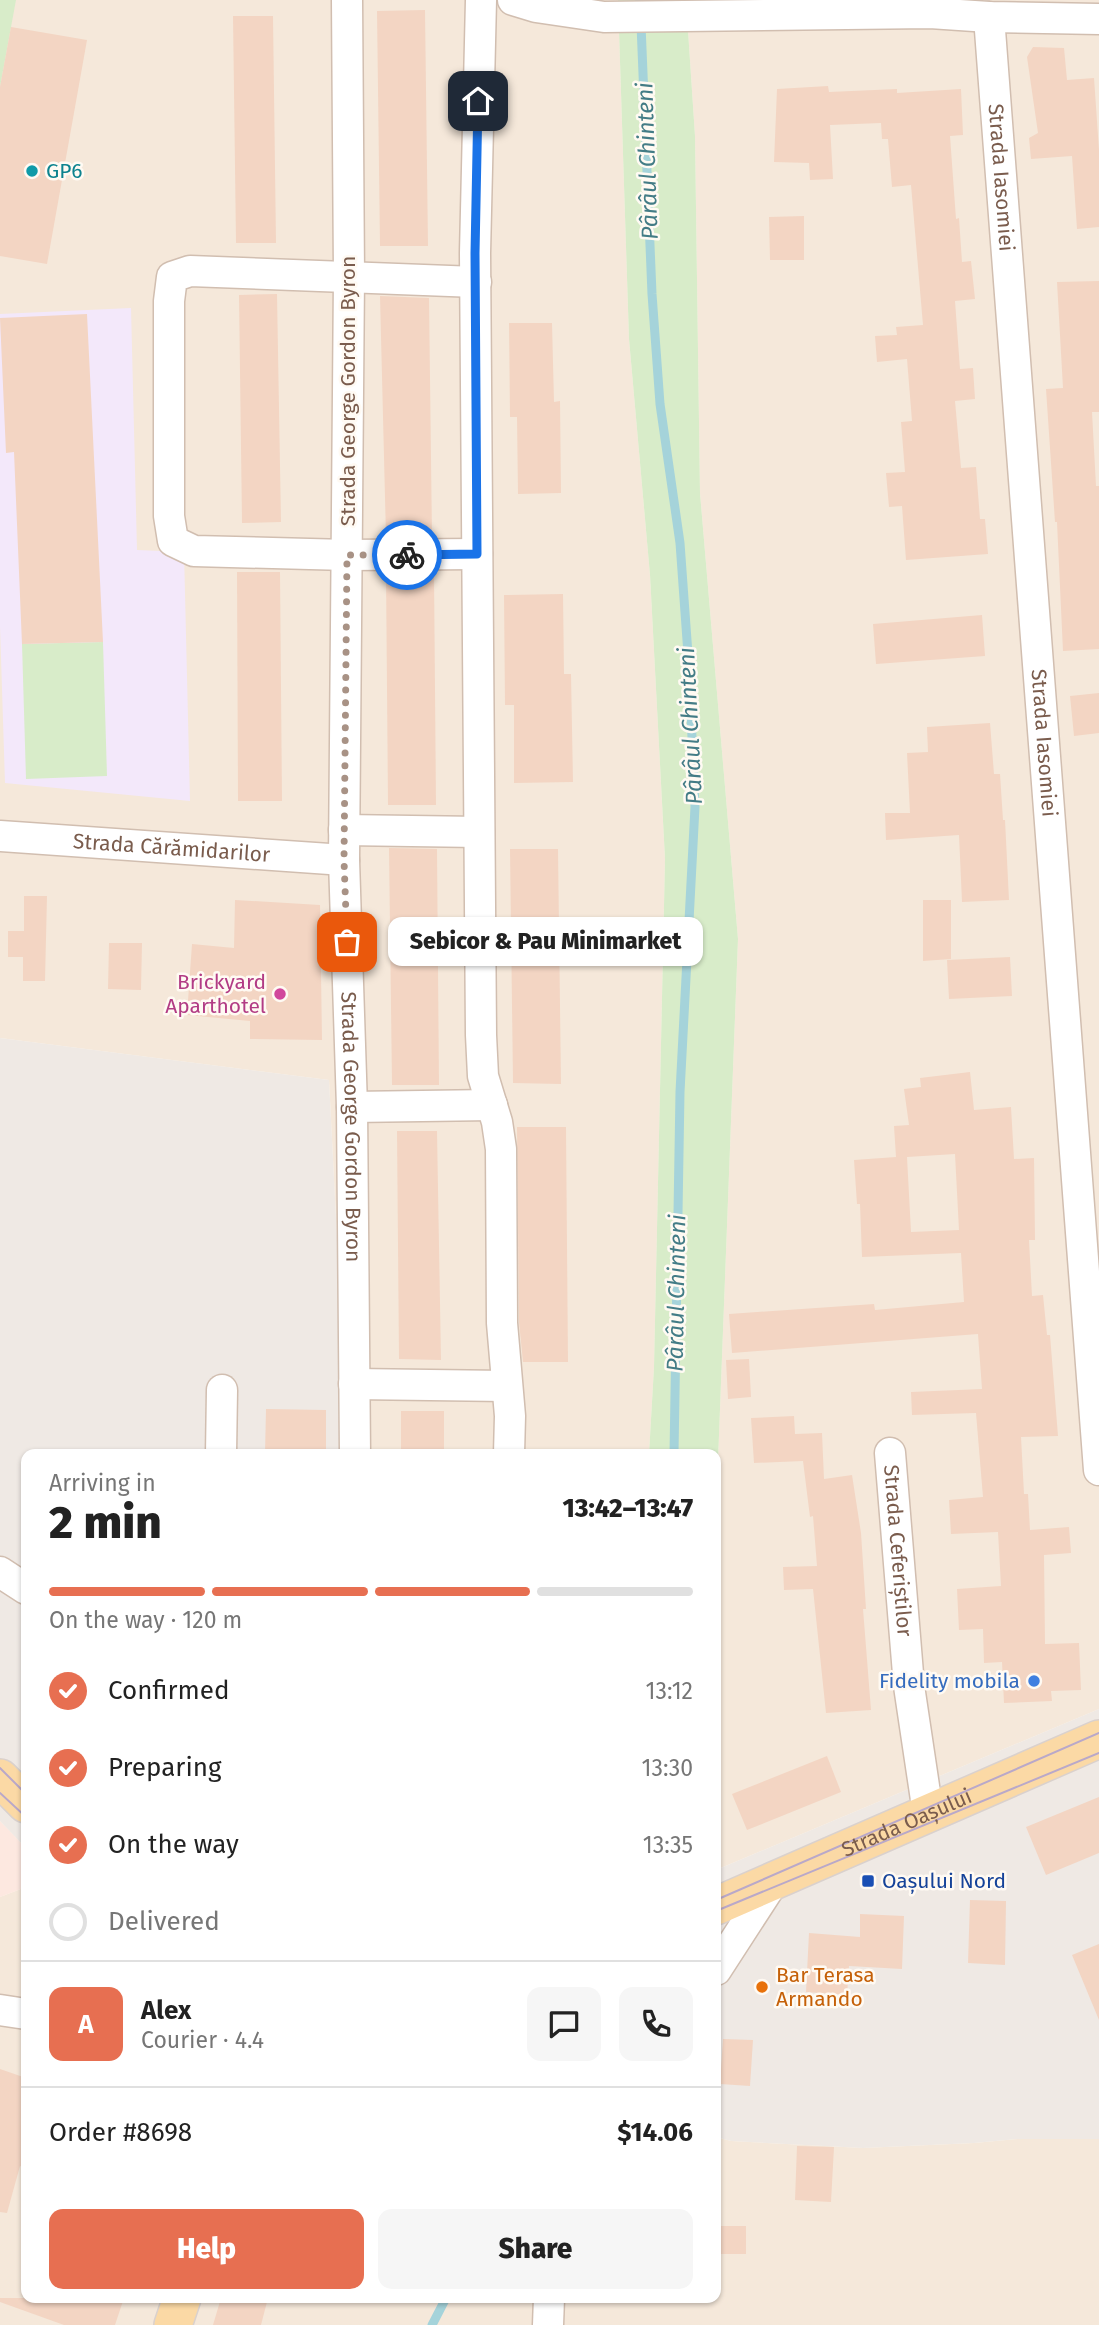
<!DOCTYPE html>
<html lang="en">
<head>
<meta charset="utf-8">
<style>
  :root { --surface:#fff; --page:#f6f6f6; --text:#222; --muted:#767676; --line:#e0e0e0; --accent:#e76f51 }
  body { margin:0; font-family:"Fira Sans",sans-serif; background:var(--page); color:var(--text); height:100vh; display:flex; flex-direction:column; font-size:26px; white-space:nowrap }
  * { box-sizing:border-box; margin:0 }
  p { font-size:23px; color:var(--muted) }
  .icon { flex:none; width:38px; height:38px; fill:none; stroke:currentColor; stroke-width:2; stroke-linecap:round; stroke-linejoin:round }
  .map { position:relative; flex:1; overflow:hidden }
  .panel { position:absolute; left:21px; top:1449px; width:700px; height:854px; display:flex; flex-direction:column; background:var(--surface); border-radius:14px; box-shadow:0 2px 5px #0004 }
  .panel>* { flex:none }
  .pin { position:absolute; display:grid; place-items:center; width:60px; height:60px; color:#fff; margin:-30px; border-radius:14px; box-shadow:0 4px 10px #0006 }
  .courier { position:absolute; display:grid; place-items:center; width:70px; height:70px; margin:-35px; border:5px solid #1a73e8; border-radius:50%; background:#fff; color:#222; box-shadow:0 2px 9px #0007 }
  .bubble { position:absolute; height:49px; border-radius:14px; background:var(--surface); box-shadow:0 2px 5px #0004; font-size:23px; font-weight:800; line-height:49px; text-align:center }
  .headline em { font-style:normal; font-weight:800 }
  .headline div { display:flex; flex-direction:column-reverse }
  .headline { display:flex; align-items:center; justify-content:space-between; height:119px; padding:0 28px }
  h1 { font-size:46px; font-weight:800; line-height:52px }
  .bar { display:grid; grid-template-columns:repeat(4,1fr); gap:10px 7px; align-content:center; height:84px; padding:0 28px }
  .bar i { height:9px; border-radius:5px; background:var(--line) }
  .bar .selected { background:var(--accent) }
  .bar p { grid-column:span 4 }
  .line { display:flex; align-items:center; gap:18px; padding:0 28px; border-top:2px solid var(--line) }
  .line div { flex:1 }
  .round { display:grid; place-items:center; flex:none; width:74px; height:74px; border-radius:14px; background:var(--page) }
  ol { padding:0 28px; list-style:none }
  li { display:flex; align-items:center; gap:21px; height:77px }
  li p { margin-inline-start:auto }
  li .icon { padding:7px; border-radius:50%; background:var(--accent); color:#fff; stroke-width:4 }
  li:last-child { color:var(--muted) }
  li i { width:38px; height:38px; border:4px solid var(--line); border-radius:50% }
  .primary-button { display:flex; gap:14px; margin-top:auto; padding:14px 28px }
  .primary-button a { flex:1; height:80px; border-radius:14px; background:var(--accent); color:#fff; font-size:28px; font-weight:800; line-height:80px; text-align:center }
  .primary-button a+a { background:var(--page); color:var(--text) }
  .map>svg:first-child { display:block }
</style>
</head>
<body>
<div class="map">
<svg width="1099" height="2325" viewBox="0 0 1099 2325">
  <rect width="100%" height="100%" fill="#fdf6ec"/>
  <g fill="#f5e8da">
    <polygon points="0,0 618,0 629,339 650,575 665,859 654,1367 649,1454 348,1454 329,1080 0,1038"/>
    <polygon points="686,0 1099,0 1099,1709 716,1870 716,1514 738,939 700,493 695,136"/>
    <polygon points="26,1887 26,2298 716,2298 716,2137 731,2141 863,2148 974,2143 1017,2139 1099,2139 1099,2325 0,2325 0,1897"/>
  </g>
  <polygon fill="#fde8e0" points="0,1821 26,1848 26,1887 0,1897"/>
  <g fill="#efe9e4">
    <polygon points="0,1038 329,1080 348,1454 26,1454 26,1848 0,1821"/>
    <polygon points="1099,1709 1099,2139 1017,2139 974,2143 863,2148 731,2141 716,2137 716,1870"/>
  </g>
  <polygon fill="#f3e8fa" points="131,308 137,550 184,552 190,801 5,783 0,626 0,314"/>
  <g fill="#d8ecc9">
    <polygon points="0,0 16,0 0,87"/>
    <polygon points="618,0 686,0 695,136 700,493 738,939 716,1514 716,1454 649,1454 654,1367 665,859 650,575 629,339"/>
    <polygon points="103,642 107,776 26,779 22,644"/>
  </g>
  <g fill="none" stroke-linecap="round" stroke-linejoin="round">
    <g stroke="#a5d3da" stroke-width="9">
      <polyline points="640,0 652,294 660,404 680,543 689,668 695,807 680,1092 674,1454"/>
      <polyline points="432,2325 446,2298"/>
    </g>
  </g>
  <g fill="#f3d5c3" fill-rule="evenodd">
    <polygon points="425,10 428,246 380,246 377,11"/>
    <polygon points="233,16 273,16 276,243 236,243"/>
    <polygon points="11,27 87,40 47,264 0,256 0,87"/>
    <polygon points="1033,47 1064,48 1067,80 1094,78 1099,150 1099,227 1077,229 1072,156 1031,159 1029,138 1038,133 1027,57"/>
    <polygon points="828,86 829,92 897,89 897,93 961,89 963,135 950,136 956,219 959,218 962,262 971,261 975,299 955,301 960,369 973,368 975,399 955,401 961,468 976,467 980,519 985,519 988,554 906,560 902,506 889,507 886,473 905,472 901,422 912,421 907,359 877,362 875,336 897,335 896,327 923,325 911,185 892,187 888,139 882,139 881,123 830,125 833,179 810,180 809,163 774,162 777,89"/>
    <polygon points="804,216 804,260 770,260 769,217"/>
    <polygon points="1099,281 1099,412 1092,412 1096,486 1099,486 1099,649 1063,651 1057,522 1055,522 1046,389 1063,388 1057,282"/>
    <polygon points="277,294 281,522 242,523 239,295"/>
    <polygon points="380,296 429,298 432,537 386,537"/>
    <polygon points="87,314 103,642 22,644 14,452 6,453 0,318"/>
    <polygon points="509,323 552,323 554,402 560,401 561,493 518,494 517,417 510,417"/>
    <polygon points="237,572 280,572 282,801 238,801"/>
    <polygon points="386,572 434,572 436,805 388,805"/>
    <polygon points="563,594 564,674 571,674 573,782 514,783 514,705 505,705 504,595"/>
    <polygon points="982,615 985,656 876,664 873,624"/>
    <polygon points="1099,693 1099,733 1074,736 1070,696"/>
    <polygon points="990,723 994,774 1000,774 1003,820 1005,820 1009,900 962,902 959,835 886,840 885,813 910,813 907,753 928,752 927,727"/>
    <polygon points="389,848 437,849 439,1085 392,1085"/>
    <polygon points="510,849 558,849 561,1084 513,1083"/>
    <polygon points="24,896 47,896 45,981 23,981 23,957 8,957 8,931 24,931"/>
    <polygon points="235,900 320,905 322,1040 250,1039 250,1021 187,1015 192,944 234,948"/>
    <polygon points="923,900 951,900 951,959 923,961"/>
    <polygon points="109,943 142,943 141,990 108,989"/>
    <polygon points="1010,957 1012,996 949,999 947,960"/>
    <path d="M970,1072L974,1110L1011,1107L1014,1159L1034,1158L1035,1240H1029L1032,1296L1043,1295L1047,1335H1050L1058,1436L1021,1437L1024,1494H1028L1030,1530L1069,1527L1071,1553L1044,1555L1045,1644L1079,1643L1081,1690L1051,1691L1052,1701L1004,1703L1002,1662L984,1663L983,1629L959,1630L957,1589L1001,1586L998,1532L951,1534L949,1500L983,1497L976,1413L912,1415L911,1392L982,1389L978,1334L732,1353L729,1314L874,1304L875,1310L964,1302L961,1253L862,1257L860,1204H857L854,1160L896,1157L894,1126L909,1125L904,1089L921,1087L920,1078ZM955,1154L959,1230L911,1232L907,1157Z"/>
    <polygon points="517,1127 566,1127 568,1362 523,1362 519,1322"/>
    <polygon points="397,1131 437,1131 441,1360 399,1359"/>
    <polygon points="749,1359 751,1397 728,1399 726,1360"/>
    <polygon points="266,1409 326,1410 326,1454 265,1454"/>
    <rect x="401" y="1411" width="43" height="43"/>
    <polygon points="794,1416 795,1434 822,1433 824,1479 852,1475 861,1533 866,1609 863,1609 871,1710 826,1713 813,1589 784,1590 783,1567 817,1566 813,1516 810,1517 803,1461 754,1463 751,1418"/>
    <polygon points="827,1756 841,1792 747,1830 732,1794"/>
    <polygon points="1099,1797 1099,1853 1046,1875 1026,1827"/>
    <polygon points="970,1900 1006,1901 1005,1965 968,1963"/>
    <polygon points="860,1914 904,1916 902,1969 849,1966 847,1995 806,1992 809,1933 860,1937"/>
    <polygon points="1099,1944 1099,2020 1072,1955"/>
    <polygon points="723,2039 753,2040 750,2086 720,2084"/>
    <polygon points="0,2069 26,2078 26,2169 20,2166 7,2213 0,2212"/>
    <polygon points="797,2146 834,2147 831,2202 795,2200"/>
    <rect x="716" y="2226" width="30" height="28"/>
    <polygon points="0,2298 124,2298 115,2325 64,2325 0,2302"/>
    <polygon points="221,2298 268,2298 261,2325 213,2325"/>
  </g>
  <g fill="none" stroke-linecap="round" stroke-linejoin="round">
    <g stroke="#d1beb0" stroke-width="33">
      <g id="minor">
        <path id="s1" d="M347,0L349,276L344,860L352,1107L355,1454"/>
        <polyline points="481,0 475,253 481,1035 483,1076 497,1122 501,1149 502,1323 510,1416 509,1454"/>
        <polyline points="513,0 536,7 604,17 930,13 989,17 1099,19"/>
        <path id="s2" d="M989,17L1099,1470"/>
        <polyline points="476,282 190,271 172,277 169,301 169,516 173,541 194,551 347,555 477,554"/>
        <polyline points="344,830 479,832"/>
        <path id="s3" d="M0,836L344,860"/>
        <polyline points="352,1107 492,1105"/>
        <polyline points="354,1384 506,1386"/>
        <path id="s4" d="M890,1453L909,1686L928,1813"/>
        <polyline points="221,1454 222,1390"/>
        <polyline points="0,1572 26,1589"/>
        <polyline points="716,1970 775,1879"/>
        <polyline points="0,2010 26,2014"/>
        <polyline points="548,2325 549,2298"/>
      </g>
    </g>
    <g stroke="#dad1cd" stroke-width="40">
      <g id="major">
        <polyline points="0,1778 26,1804"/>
        <path id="s5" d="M716,1906L1099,1739"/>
        <polyline points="173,2325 182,2298"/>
      </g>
    </g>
    <use href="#minor" stroke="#fff" stroke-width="30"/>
    <use href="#major" stroke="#fbd9a5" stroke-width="37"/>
    <g stroke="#b9a8c9" stroke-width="2">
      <polyline points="0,1768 26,1794"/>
      <polyline points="0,1793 26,1817"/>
      <polyline points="716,1900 1099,1733"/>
      <polyline points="716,1911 1099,1753"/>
    </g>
  </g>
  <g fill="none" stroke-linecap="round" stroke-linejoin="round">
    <polyline stroke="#a89285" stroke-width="7" stroke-dasharray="0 12.6" points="347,942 344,860 347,555 407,555"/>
    <polyline stroke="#1a73e8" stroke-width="9" points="407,555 477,554 475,253 478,101"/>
  </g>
  <circle fill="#0f9aa8" stroke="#fffaf3" stroke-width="2.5" cx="32" cy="171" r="7"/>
  <circle fill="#d1479c" stroke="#fffaf3" stroke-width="2.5" cx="280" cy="994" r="7"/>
  <circle fill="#3f7fe0" stroke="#fffaf3" stroke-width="2.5" cx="1034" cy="1681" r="7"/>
  <rect fill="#1a4fb4" stroke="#fffaf3" stroke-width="2.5" x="861" y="1874" width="14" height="14" rx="3.5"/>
  <circle fill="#e8710a" stroke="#fffaf3" stroke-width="2.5" cx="762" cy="1987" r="7"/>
  <g text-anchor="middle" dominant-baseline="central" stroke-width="5" stroke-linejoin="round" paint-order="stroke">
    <g font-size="21" fill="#0d838f" stroke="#fffaf3" text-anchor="start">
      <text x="46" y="171">GP6</text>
    </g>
    <g font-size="21" fill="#7a5c4d" stroke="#fffaf3">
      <text stroke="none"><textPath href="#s2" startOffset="161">Strada Iasomiei</textPath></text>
      <text transform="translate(348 391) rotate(-90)">Strada George Gordon Byron</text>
      <text stroke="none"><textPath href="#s2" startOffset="728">Strada Iasomiei</textPath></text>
      <text stroke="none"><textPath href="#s3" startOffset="172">Strada Cărămidarilor</textPath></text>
      <text stroke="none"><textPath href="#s1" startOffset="1127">Strada George Gordon Byron</textPath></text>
      <text stroke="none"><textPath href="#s4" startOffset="98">Strada Ceferiștilor</textPath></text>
      <text stroke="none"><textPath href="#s5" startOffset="208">Strada Oașului</textPath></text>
    </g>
    <g font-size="21" fill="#b23c85" stroke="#fffaf3" text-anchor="end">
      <text x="266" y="982">Brickyard<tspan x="266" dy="24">Aparthotel</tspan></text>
    </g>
    <g font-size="21" fill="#366cbe" stroke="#fffaf3" text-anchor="end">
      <text x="1020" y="1681">Fidelity mobila</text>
    </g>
    <g font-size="21" fill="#164399" stroke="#fffaf3" text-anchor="start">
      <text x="882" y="1881">Oașului Nord</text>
    </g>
    <g font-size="21" fill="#c56008" stroke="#fffaf3" text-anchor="start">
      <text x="776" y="1975">Bar Terasa<tspan x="776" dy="24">Armando</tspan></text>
    </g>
    <g font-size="23" font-style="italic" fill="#437c86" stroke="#fffaf3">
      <text transform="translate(647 161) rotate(-92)">Pârâul Chinteni</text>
      <text transform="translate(690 726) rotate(-93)">Pârâul Chinteni</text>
      <text transform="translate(676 1293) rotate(-89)">Pârâul Chinteni</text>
    </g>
  </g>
</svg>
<div class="pin" style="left:347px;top:942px;background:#ea580c"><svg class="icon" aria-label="bag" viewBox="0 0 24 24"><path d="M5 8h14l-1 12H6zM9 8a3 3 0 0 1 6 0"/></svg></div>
<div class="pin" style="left:478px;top:101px;background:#1f2937"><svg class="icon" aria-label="home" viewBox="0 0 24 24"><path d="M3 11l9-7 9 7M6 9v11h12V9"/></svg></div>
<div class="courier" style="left:407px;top:555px"><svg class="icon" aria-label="bike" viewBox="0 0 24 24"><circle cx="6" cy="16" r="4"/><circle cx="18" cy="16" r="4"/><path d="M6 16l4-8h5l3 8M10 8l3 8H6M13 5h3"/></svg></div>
<div class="bubble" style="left:388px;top:917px;width:315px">Sebicor &amp; Pau Minimarket</div>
<section class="panel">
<div class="headline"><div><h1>2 min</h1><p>Arriving in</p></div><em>13:42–13:47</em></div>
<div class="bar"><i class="selected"></i><i class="selected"></i><i class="selected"></i><i></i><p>On the way · 120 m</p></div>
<ol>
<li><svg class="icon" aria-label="check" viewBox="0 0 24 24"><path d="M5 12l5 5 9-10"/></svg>Confirmed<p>13:12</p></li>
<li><svg class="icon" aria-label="check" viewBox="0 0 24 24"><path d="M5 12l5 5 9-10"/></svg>Preparing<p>13:30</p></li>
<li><svg class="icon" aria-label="check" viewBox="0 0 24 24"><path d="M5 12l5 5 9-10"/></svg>On the way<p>13:35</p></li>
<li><i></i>Delivered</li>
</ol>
<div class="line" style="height:126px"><b class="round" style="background:var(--accent);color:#fff">A</b><div><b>Alex</b><p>Courier · 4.4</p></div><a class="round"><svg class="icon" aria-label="chat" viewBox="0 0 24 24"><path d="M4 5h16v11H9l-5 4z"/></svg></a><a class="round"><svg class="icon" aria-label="phone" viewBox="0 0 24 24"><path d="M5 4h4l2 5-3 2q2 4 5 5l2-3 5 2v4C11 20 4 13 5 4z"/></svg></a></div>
<div class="line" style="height:91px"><div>Order #8698</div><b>$14.06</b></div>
<div class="primary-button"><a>Help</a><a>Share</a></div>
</section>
</div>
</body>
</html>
